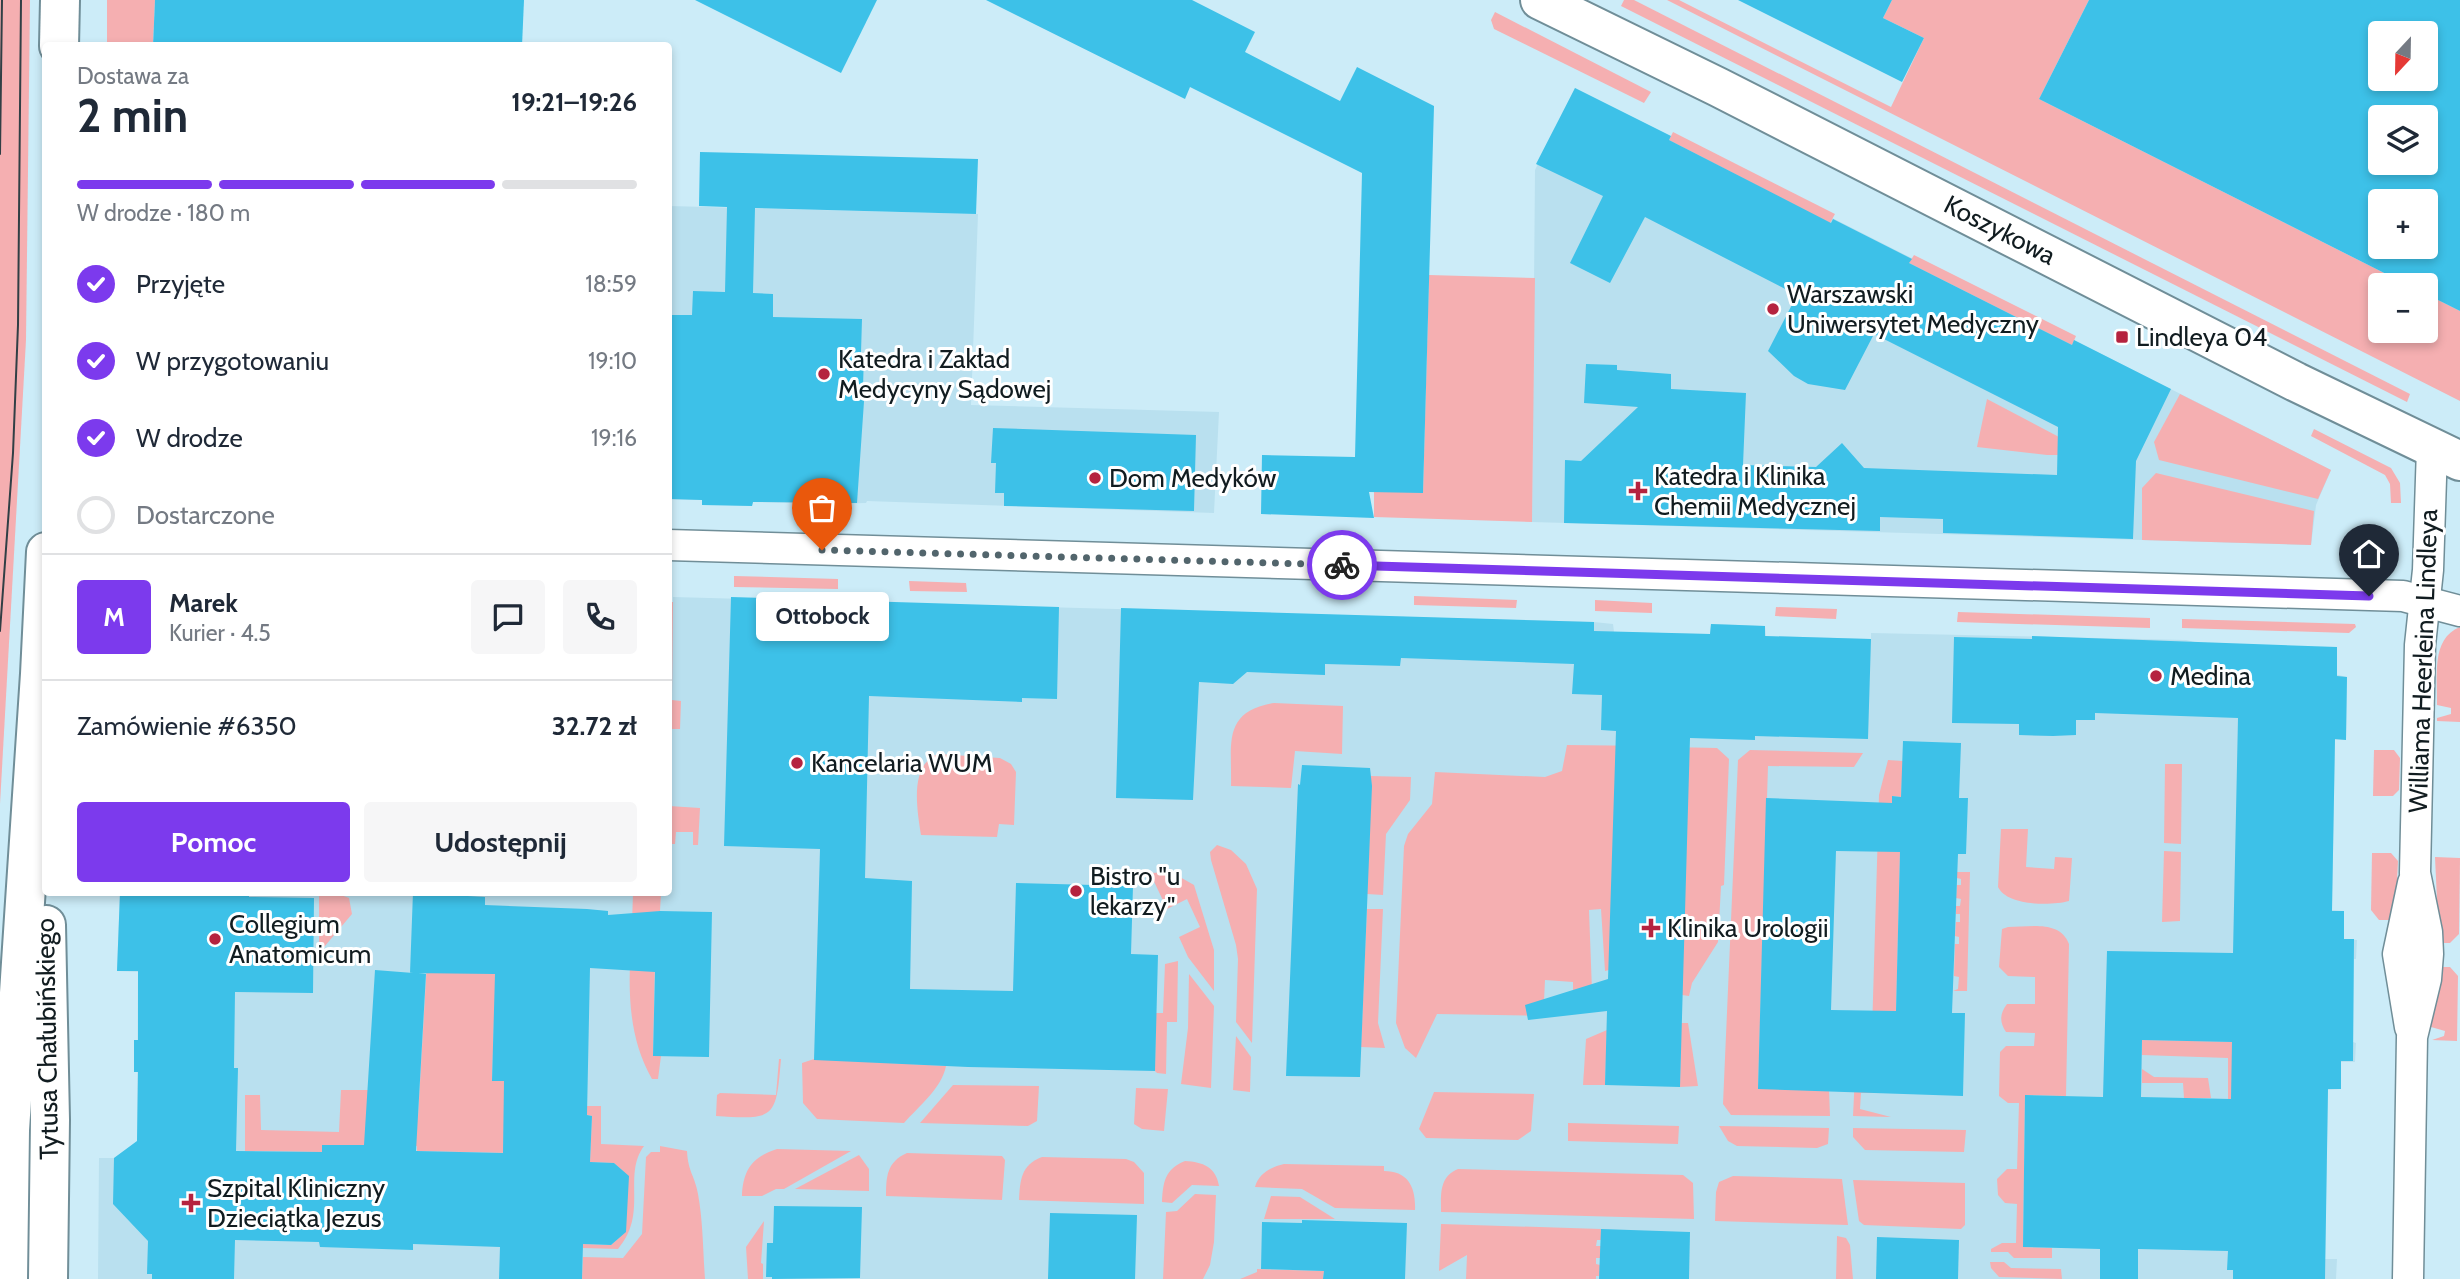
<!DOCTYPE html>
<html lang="pl">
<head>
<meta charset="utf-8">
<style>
  :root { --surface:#fff; --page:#f6f6f7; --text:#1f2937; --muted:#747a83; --line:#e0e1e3; --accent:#7c3aed }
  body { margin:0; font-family:Cabin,sans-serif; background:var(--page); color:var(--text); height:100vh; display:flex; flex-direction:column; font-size:26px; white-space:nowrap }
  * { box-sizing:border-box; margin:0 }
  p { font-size:23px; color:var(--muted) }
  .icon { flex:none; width:38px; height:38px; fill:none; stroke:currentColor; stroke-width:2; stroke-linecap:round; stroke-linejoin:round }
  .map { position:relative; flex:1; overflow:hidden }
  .details { position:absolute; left:42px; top:42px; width:630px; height:854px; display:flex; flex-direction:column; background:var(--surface); border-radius:7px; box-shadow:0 4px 10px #0003 }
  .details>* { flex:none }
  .needle { width:46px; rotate:202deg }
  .controls { position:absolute; left:2368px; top:21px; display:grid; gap:14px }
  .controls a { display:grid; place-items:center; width:70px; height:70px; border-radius:7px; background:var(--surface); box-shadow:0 4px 10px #0003; font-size:35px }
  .pin { position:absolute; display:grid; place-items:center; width:60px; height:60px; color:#fff; margin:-72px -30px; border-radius:50% 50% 50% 0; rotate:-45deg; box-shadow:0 0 7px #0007 }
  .pin .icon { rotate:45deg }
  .courier { position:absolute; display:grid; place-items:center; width:70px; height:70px; margin:-35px; border:5px solid #7c3aed; border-radius:50%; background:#fff; color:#222; box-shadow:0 2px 9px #0007 }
  .bubble { position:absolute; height:49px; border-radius:7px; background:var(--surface); box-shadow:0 4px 10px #0003; font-size:23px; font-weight:800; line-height:49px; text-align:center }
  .overview em { font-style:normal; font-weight:800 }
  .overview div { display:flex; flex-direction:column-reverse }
  .overview { display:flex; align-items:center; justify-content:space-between; height:119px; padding:0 35px }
  h1 { font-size:46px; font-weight:800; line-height:52px }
  .bar { display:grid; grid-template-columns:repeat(4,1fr); gap:10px 7px; align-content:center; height:84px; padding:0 35px }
  .bar i { height:9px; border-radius:5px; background:var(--line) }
  .bar .current { background:var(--accent) }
  .bar p { grid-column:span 4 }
  .line { display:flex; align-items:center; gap:18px; padding:0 35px; border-top:2px solid var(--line) }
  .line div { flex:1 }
  .round { display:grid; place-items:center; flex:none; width:74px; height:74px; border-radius:7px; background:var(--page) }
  ol { padding:0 35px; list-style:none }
  li { display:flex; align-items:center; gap:21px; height:77px }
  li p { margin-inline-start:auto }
  li .icon { padding:7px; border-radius:50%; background:var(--accent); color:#fff; stroke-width:4 }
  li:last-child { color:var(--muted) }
  li i { width:38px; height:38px; border:4px solid var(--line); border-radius:50% }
  .action { display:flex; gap:14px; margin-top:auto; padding:14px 35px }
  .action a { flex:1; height:80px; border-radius:7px; background:var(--accent); color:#fff; font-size:28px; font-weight:800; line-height:80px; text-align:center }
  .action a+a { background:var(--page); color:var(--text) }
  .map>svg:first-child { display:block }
</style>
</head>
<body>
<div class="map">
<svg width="2460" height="1279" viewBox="0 0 2460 1279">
  <rect width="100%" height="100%" fill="#ccecf8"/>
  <g fill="#b9e0ef">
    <polygon points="1575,88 2331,470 2316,505 2311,545 1532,522 1535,170"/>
    <polygon points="669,206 978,214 971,405 1219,412 1214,513 867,501 866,503 823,504 753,502 752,506 702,504 702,500 669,499"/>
    <polygon points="673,597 1594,622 1613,624 1614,632 1710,634 1711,624 1739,625 1765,626 1766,636 1871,639 1871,633 2186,640 2347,677 2346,740 2335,740 2332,910 2344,911 2344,939 2357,940 2356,959 2354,959 2353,1042 2356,1043 2355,1062 2341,1062 2341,1089 2328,1090 2325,1259 2337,1259 2336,1279 98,1279 99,1158 114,1158 137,1142 138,972 117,971 120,893 668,892 668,602 673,602"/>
  </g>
  <g fill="#f5afb1">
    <polygon points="0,0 30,0 26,340 0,804"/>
    <polygon points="107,0 155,0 153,45 107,45"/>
    <polygon points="1624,0 1634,0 2410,394 2407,402 1621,6"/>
    <polygon points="1667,0 1679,0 1891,107 1924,38 1883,18 1892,0 2089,0 2039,99 2408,285 2380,285 2380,331 2426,331 2426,294 2460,311 2460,401"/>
    <polygon points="1495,12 1651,92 1644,103 1494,29 1491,20"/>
    <polygon points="1673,132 1835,214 1830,223 1669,140"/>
    <polygon points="1914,255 2076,336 2072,345 1909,263"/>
    <polygon points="1429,275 1535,278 1532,522 1374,517 1374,492 1423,492"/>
    <polygon points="2180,394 2331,470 2318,499 2159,460 2154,442"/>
    <polygon points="1987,399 2078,447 2077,455 2047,455 1977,447"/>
    <polygon points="2314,429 2391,468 2400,483 2401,503 2391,503 2390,484 2385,475 2311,436"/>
    <polygon points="2156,473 2314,511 2311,545 2142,540 2142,488"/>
    <polygon points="734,576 838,579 838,589 734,587"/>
    <polygon points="909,581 966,583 967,592 910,591"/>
    <polygon points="1414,596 1517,600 1516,608 1414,605"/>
    <polygon points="1595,600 1652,603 1652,613 1595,611"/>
    <polygon points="668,602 673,602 672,700 681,701 680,729 669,729"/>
    <polygon points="1776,607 1837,609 1836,619 1775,616"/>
    <polygon points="1958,612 2150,618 2150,628 1957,622"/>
    <polygon points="2182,619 2355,624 2356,627 2349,633 2182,628"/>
    <path d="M2460,627V722L2437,721V718L2451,714V708L2437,705C2438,678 2430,639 2460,627Z"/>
    <path d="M1274,703L1343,706L1342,754L1295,751L1291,788L1231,786C1232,743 1222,712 1274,703Z"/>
    <polygon points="1567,745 1654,746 1609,970 1605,971 1601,909 1589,910 1592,991 1573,990 1573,982 1545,980 1544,1001 1552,1016 1437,1014 1416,1058 1405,1048 1396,1023 1404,846 1408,834 1432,804 1435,772 1545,777 1562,771"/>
    <polygon points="1670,747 1717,748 1729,759 1724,885 1721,886 1718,942 1692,983 1689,996 1682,995"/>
    <polygon points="1750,750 1863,753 1854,767 1768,766 1758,1088 1829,1090 1830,1116 1731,1115 1723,1104 1738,760"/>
    <polygon points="2374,750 2394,750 2400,758 2399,790 2393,796 2373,796"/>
    <path d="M938,754L1000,758L1011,764L1016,772L1014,825L999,824L997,837L921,835C917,809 909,765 938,754Z"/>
    <polygon points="1888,760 1903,761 1901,797 1893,796 1891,851 1900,852 1896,1011 1880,1093 1861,1093 1860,1109 1891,1117 1853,1116 1855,1075 1872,1032 1879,795"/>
    <polygon points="2165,764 2182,764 2181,844 2164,843"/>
    <polygon points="1370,776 1411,777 1410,800 1386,834 1383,895 1367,894"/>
    <polygon points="669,806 700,808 698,845 693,845 693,832 676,832 675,844 669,844"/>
    <path d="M2001,829H2028L2026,867L2054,869L2055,857L2072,858L2069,901C2051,906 2007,906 1998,887Z"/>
    <polygon points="1217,845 1231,850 1246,864 1257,889 1252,1043 1236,1022 1238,959 1236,945 1211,860 1210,852"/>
    <polygon points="2164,851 2181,852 2180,921 2162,922"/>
    <polygon points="2372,853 2391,853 2398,861 2395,920 2379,920 2371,910"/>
    <polygon points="2435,857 2460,858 2459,934 2450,943 2439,943"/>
    <polygon points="1171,872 1194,885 1214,950 1214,991 1188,957 1179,937 1200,927 1187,899 1167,909 1150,873"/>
    <polygon points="1957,872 1970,872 1967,991 1953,991 1958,989 1959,977 1954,976 1955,944 1959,944 1959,937 1955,936 1956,922 1960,922 1960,914 1956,914 1956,906 1960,906 1961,899 1956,898 1957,885 1961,885 1961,879 1957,878"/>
    <path d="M633,893H661L660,911L656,912L653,1056H661L658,1079H652C619,1021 632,957 633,893Z"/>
    <polygon points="319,895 341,895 349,898 352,914 319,953"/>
    <polygon points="1367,909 1383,909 1378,1023 1385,1048 1361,1047"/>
    <path d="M2008,927C2030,927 2060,920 2069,944L2066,1096L2025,1095L2023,1247L2052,1248V1258H2014L2008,1252H1991V1249L2002,1243H2016L2017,1204L2005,1203L1998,1195L1997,1179L2007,1169H2017L2019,1103H2008L1999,1096L2000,1052L2006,1046H2034L2035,1033L2006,1032C1999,1022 2000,1013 2007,1004H2035V977L2008,976L1999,967L2002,929Z"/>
    <polygon points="1178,961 1177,1022 1167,1022 1166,1074 1157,1073 1155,1071 1156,1013 1163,1013 1165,964"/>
    <polygon points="427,962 513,967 494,1020 492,1080 504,1081 504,1120 513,1153 417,1151 417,1146 323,1145 322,1152 245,1151 245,1095 260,1095 261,1130 339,1132 341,1090 368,1090 418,1117"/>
    <polygon points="2438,967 2450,967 2458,976 2457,1041 2432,1040 2444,1036 2445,1031 2431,1027"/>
    <polygon points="1189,974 1214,1006 1211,1088 1181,1084 1188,1028"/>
    <polygon points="1681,1023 1688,1023 1698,1086 1680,1087"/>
    <polygon points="1607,1030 1605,1085 1583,1085 1586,1039"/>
    <polygon points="1236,1036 1251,1057 1250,1092 1233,1090"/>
    <polygon points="2142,1040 2240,1042 2231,1099 2228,1099 2228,1058 2142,1055"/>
    <path d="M779,1059H781C776,1118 776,1120 716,1116L717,1095L720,1093L776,1095Z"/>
    <path d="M814,1059L946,1066C942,1088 918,1107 904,1123L817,1119L803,1103L802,1063Z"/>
    <polygon points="2142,1069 2154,1077 2208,1078 2211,1098 2184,1098 2183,1083 2142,1083"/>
    <polygon points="953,1085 1039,1086 1037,1121 1028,1126 920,1123"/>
    <polygon points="1136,1088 1168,1089 1164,1131 1142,1129 1134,1124"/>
    <polygon points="1434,1092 1534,1094 1531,1131 1518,1140 1426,1138 1419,1129"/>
    <path d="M587,1106H601V1144L644,1146C622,1176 649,1213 618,1249L583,1248V1244L611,1245L621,1236L624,1172L614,1163L590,1162L592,1116L587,1115Z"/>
    <polygon points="1568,1123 1679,1126 1678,1144 1568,1141"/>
    <polygon points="1719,1126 1829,1128 1828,1144 1817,1148 1737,1146 1728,1141"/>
    <polygon points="1853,1128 1966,1130 1964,1152 1865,1150 1853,1137"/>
    <path d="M660,1146L687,1151C688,1172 695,1176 698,1194C703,1221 703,1251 705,1279H582L583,1257L623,1258L642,1234L646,1157L651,1152H660Z"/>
    <path d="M777,1149L851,1151L784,1189H776L762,1196H742C743,1170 752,1157 777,1149Z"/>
    <path d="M907,1153L1002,1156L1005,1160L1002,1200L886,1196C886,1176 887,1162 907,1153Z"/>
    <polygon points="859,1155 869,1169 869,1191 795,1189"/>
    <path d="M1042,1157L1126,1159L1134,1162L1144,1173V1204L1019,1200C1020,1180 1021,1165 1042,1157Z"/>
    <path d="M1185,1161C1203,1162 1216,1167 1219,1186L1192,1185L1172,1203L1162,1202C1163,1182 1165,1169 1185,1161Z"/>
    <path d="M1284,1164L1384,1166V1171C1408,1171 1416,1187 1415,1210L1335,1208L1302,1189L1255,1187C1259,1173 1271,1167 1284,1164Z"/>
    <path d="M1458,1169L1683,1175L1693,1183L1694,1219L1441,1212C1441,1194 1439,1177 1458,1169Z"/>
    <polygon points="1733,1176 1842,1179 1848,1225 1715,1221 1716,1192 1719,1182"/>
    <polygon points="1853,1180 1965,1183 1965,1225 1961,1229 1864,1225 1859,1221"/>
    <polygon points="1195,1194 1216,1195 1214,1242 1210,1265 1203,1279 1163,1279 1166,1212 1177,1211"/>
    <polygon points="1271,1196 1300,1197 1335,1219 1264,1219"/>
    <polygon points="764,1221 761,1263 763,1264 763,1279 748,1279 746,1247"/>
    <polygon points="1441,1224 1601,1229 1601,1240 1597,1240 1596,1246 1601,1246 1600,1258 1596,1258 1596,1264 1600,1265 1600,1276 1596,1276 1596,1279 1466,1279 1467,1255 1439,1271"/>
    <polygon points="1837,1236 1846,1238 1850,1245 1853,1279 1836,1279"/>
    <polygon points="1990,1262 2004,1262 2011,1268 2061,1269 2062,1279 1999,1277 1991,1268"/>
    <polygon points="1257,1269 1324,1271 1323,1279 1240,1279 1257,1272"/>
  </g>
  <g fill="#3dc1e8" fill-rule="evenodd">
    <polygon points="155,0 524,0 522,46 153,46"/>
    <polygon points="695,0 877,0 841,73"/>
    <polygon points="986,0 1192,0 1255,32 1245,52 1340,101 1357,67 1434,106 1423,493 1369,492 1374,518 1261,514 1262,455 1355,457 1362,173 1190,87 1185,99"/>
    <polygon points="1738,0 1892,0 1883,18 1924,38 1902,82"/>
    <path d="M2089,0H2460V311L2426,294V285H2408L2039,99ZM2380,33H2426V79H2380ZM2380,117H2426V163H2380ZM2380,201H2426V247H2380Z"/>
    <polygon points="1575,88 1671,136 1669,140 1831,223 1833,219 1912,259 1909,263 2072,345 2074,340 2171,389 2136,461 2133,539 1943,533 1943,519 1880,517 1880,531 1564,523 1565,460 1581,461 1638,407 1584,403 1586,364 1617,365 1617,370 1671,374 1671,389 1746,393 1743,465 1816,467 1842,443 1864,468 2057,475 2058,427 1874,334 1845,390 1808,384 1794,376 1768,351 1797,295 1645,217 1610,283 1570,263 1603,196 1536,164"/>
    <polygon points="700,152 978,159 976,214 755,208 753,293 773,294 773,317 862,319 861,353 864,354 863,387 865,387 857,503 753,502 752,506 702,505 702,500 668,499 668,315 692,315 693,291 725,292 727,207 699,206"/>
    <polygon points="993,428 1196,435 1194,511 1004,506 1004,493 995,493 996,463 991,463"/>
    <polygon points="731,597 1059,607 1057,699 1022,698 1022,702 869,696 865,878 912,881 910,989 1013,991 1016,883 1133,886 1131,954 1158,955 1155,1071 968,1067 814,1060 820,849 724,846"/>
    <polygon points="1121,608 1594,622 1594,631 1710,634 1711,624 1739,625 1765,626 1765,636 1871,639 1868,739 1755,736 1755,740 1690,738 1680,1087 1605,1085 1607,1011 1528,1020 1525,1005 1608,979 1616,731 1601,730 1602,695 1572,694 1574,664 1401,658 1400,666 1325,664 1325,675 1247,672 1233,684 1199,682 1193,800 1116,798"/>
    <path d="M2032,636L2337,647V676L2347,677L2346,740L2335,739L2332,911H2344V939H2354L2353,1061H2341V1089H2328L2325,1279H2233V1270H2227L2228,1251L2138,1249V1279H2100V1249L2023,1247L2025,1095L2103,1097L2107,951L2233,953L2238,718L2095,713V720H2076V735L2053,736L2019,735V724L1952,723L1954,637L2032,639ZM2142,1040L2232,1042L2231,1099L2141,1097Z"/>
    <path d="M1903,741L1961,743L1959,798H1968L1966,854H1958L1952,1013H1965L1963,1096L1758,1089L1766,798L1892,803V796L1901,797ZM1836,851L1900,852L1896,1011L1831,1010Z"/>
    <polygon points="1302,765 1370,768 1372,786 1360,1077 1286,1076 1298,784 1300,785"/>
    <polygon points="120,892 249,892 249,897 314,898 313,993 235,992 234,1068 238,1068 236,1151 322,1152 322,1145 364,1145 375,970 426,974 416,1151 503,1153 504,1081 492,1081 495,974 410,973 413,892 468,892 468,896 485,897 485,905 587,909 608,911 608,915 660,911 712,912 709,1057 653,1056 655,972 590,968 587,1115 592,1116 590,1162 614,1163 629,1176 626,1232 611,1245 583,1244 582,1279 499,1279 500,1247 413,1244 413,1250 320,1247 319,1242 235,1240 234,1279 152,1279 152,1274 147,1274 148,1241 113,1204 114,1158 137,1141 138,1072 134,1072 134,1040 138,1040 138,971 117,971"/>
    <polygon points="774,1206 862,1207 860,1278 772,1279 772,1277 766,1277 767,1243 773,1243"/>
    <polygon points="1050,1213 1137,1215 1135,1279 1048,1279"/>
    <polygon points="1302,1220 1407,1223 1405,1279 1323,1279 1324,1271 1261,1269 1262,1222 1302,1223"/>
    <polygon points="1601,1229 1690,1232 1689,1279 1599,1279"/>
    <polygon points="1877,1237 1959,1240 1958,1279 1876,1279"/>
  </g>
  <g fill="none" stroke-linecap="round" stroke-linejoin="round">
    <g stroke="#708e98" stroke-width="33">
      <g id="minor">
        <polyline points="668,545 2403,596 2460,611"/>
        <polyline points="2410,1027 2398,954 2413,883"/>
        <polyline points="2408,1279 2412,1037 2426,979 2428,954 2427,932 2415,873 2420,645 2428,570 2432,448"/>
      </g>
    </g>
    <g stroke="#708e98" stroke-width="42">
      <polyline id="tertiary" points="1540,0 1718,87 2296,382 2460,461"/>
    </g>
    <g stroke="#708e98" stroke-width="42">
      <g id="secondary">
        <polyline points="59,46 60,0"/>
        <polyline points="46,925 50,1120 48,1279"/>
        <polyline points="8,1279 10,1130 40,674 46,552"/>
      </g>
    </g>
    <use href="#minor" stroke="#fff" stroke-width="30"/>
    <use href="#tertiary" stroke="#fff" stroke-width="38"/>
    <use href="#secondary" stroke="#fff" stroke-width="38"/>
    <g stroke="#313f45" stroke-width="2">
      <polyline points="0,154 2,0"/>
      <polyline points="0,631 13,453 18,325 21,0"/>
    </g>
  </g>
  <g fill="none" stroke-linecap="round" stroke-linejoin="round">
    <polyline stroke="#52656c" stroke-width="7" stroke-dasharray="0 12.6" points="822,550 1342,565"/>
    <polyline stroke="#7c3aed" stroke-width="9" points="1342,565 2369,596"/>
  </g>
  <g fill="#b5233f" stroke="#fff" stroke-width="2.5">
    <circle cx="1773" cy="309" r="7"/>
    <rect x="2115" y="330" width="14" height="14" rx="3.5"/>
    <circle cx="824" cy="374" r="7"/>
    <circle cx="1095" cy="478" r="7"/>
    <path d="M1634.5 480.5h7v7h7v7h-7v7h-7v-7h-7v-7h7z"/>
    <circle cx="2156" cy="676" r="7"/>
    <circle cx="797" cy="763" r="7"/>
    <circle cx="1076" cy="891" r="7"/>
    <path d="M1647.5 917.5h7v7h7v7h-7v7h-7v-7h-7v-7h7z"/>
    <circle cx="215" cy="939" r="7"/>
    <path d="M187.5 1192.5h7v7h7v7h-7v7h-7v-7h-7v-7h7z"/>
  </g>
  <g text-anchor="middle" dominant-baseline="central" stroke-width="6" stroke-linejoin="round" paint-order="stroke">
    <g font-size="26" fill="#111c20" stroke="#fff">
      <text transform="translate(2000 230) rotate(27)">Koszykowa</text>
      <text transform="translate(2423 661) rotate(-88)">Williama Heerleina Lindleya</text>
      <text transform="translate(47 1039) rotate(-91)">Tytusa Chałubińskiego</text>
    </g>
    <g font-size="26" fill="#111c20" stroke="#fff" text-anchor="start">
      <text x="1787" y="294">Warszawski<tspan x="1787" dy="30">Uniwersytet Medyczny</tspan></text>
      <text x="2136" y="337">Lindleya 04</text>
      <text x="838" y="359">Katedra i Zakład<tspan x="838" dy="30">Medycyny Sądowej</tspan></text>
      <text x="1654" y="476">Katedra i Klinika<tspan x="1654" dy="30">Chemii Medycznej</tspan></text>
      <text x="1109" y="478">Dom Medyków</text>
      <text x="2170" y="676">Medina</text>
      <text x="811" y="763">Kancelaria WUM</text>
      <text x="1090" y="876">Bistro "u<tspan x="1090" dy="30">lekarzy"</tspan></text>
      <text x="229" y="924">Collegium<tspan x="229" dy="30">Anatomicum</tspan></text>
      <text x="1667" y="928">Klinika Urologii</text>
      <text x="207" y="1188">Szpital Kliniczny<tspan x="207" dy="30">Dzieciątka Jezus</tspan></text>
    </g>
  </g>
</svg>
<div class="controls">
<a><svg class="needle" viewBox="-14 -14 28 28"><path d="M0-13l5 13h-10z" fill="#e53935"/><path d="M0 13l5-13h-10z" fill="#747a83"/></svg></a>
<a><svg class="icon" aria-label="layers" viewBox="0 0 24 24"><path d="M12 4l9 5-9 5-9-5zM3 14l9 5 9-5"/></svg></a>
<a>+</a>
<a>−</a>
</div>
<div class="pin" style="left:822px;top:550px;background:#ea580c"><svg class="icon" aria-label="bag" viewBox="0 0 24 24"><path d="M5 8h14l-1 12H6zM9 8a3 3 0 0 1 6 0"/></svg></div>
<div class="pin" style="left:2369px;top:596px;background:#1f2937"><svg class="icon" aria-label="home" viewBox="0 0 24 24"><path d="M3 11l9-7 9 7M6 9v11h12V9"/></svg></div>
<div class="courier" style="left:1342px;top:565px"><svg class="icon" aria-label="bike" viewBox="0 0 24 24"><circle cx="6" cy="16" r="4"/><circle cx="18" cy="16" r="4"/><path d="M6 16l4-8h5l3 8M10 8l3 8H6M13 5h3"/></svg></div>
<div class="bubble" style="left:756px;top:592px;width:133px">Ottobock</div>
<section class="details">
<div class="overview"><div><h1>2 min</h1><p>Dostawa za</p></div><em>19:21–19:26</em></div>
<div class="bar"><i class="current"></i><i class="current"></i><i class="current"></i><i></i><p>W drodze · 180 m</p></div>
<ol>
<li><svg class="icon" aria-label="check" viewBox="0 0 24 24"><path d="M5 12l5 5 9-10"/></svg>Przyjęte<p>18:59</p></li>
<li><svg class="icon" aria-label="check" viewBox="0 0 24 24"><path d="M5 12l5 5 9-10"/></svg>W przygotowaniu<p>19:10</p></li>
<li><svg class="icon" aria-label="check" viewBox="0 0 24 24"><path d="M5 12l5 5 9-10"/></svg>W drodze<p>19:16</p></li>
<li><i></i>Dostarczone</li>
</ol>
<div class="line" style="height:126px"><b class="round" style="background:var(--accent);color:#fff">M</b><div><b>Marek</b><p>Kurier · 4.5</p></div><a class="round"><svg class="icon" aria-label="chat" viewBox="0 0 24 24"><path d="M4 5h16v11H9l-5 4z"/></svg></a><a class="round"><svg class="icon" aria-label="phone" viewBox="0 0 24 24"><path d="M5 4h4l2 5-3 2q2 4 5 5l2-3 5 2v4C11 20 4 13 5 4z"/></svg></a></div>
<div class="line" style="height:91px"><div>Zamówienie #6350</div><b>32.72 zł</b></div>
<div class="action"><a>Pomoc</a><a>Udostępnij</a></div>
</section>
</div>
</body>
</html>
